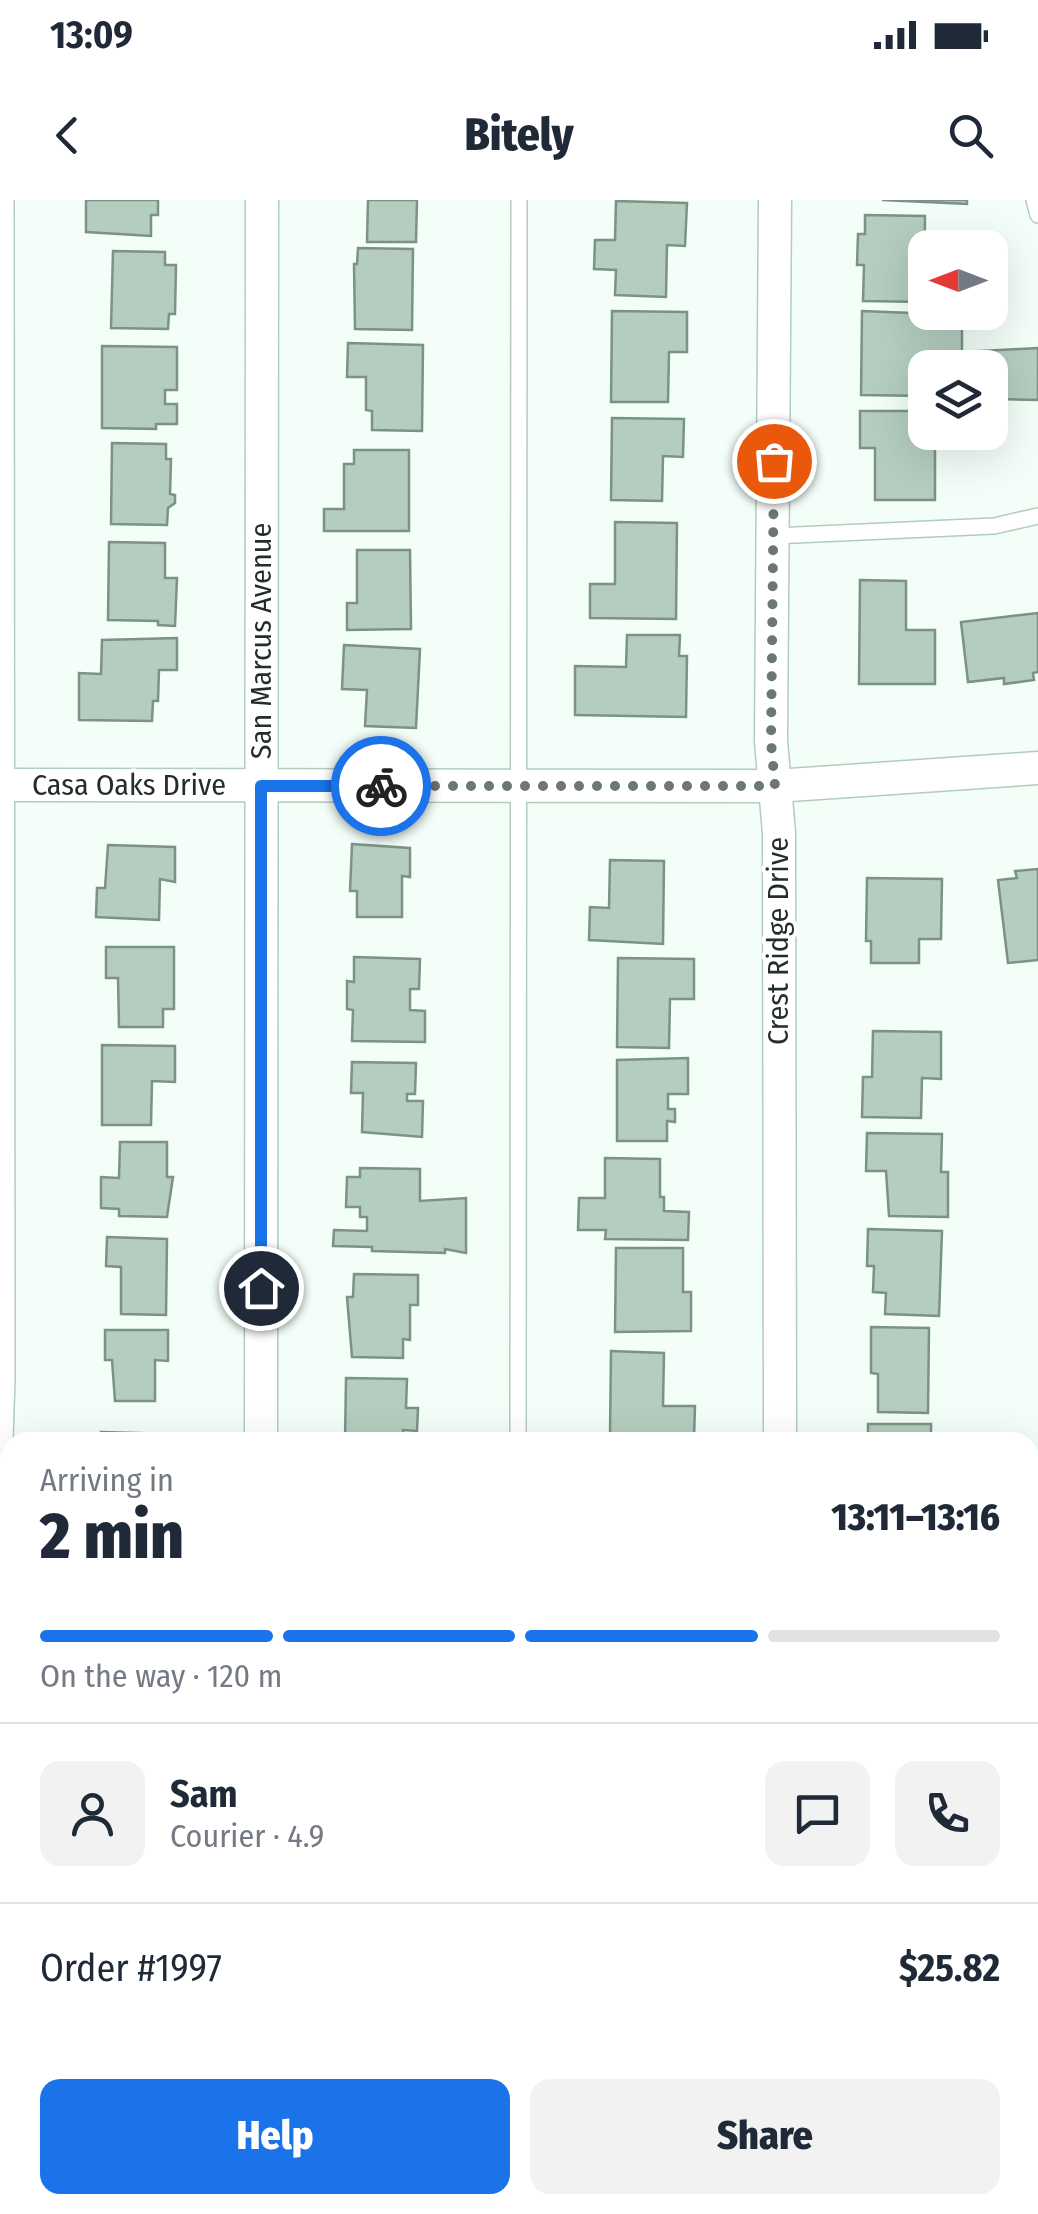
<!DOCTYPE html>
<html lang="en">
<head>
<meta charset="utf-8">
<style>
  :root { --surface:#fff; --page:#f2f2f3; --text:#1f2937; --muted:#747a83; --line:#e0e1e3; --accent:#1a73e8 }
  body { margin:0; font-family:"Fira Sans Condensed",sans-serif; background:var(--page); color:var(--text); height:100vh; display:flex; flex-direction:column; font-size:38px; white-space:nowrap }
  * { box-sizing:border-box; margin:0 }
  p { font-size:32px; color:var(--muted) }
  .icon { flex:none; width:55px; height:55px; fill:none; stroke:currentColor; stroke-width:2; stroke-linecap:round; stroke-linejoin:round }
  .map { position:relative; flex:1; overflow:hidden }
  .side { position:absolute; left:0px; top:1232px; width:1040px; height:782px; display:flex; flex-direction:column; background:var(--surface); border-radius:30px 30px 0 0; box-shadow:0 10px 40px #0002 }
  .side>* { flex:none }
  .needle { width:65px; rotate:270deg }
  .buttons { position:absolute; left:908px; top:30px; display:grid; gap:20px }
  .buttons a { display:grid; place-items:center; width:100px; height:100px; border-radius:20px; background:var(--surface); box-shadow:0 10px 40px #0002; font-size:50px }
  .pin { position:absolute; display:grid; place-items:center; width:85px; height:85px; color:#fff; margin:-42px; border:5px solid #fff; border-radius:50%; box-shadow:0 2px 10px #0007 }
  .courier { position:absolute; display:grid; place-items:center; width:100px; height:100px; margin:-50px; border:8px solid #1a73e8; border-radius:50%; background:#fff; color:#222; box-shadow:0 2px 12px #0007 }
  .headline em { font-style:normal; font-weight:800 }
  .headline div { display:flex; flex-direction:column-reverse }
  .headline { display:flex; align-items:center; justify-content:space-between; height:170px; padding:0 40px }
  h1 { font-size:65px; font-weight:800; line-height:75px }
  .bar { display:grid; grid-template-columns:repeat(4,1fr); gap:15px 10px; align-content:center; height:120px; padding:0 40px }
  .bar i { height:12px; border-radius:8px; background:var(--line) }
  .bar .selected { background:var(--accent) }
  .bar p { grid-column:span 4 }
  .line { display:flex; align-items:center; gap:25px; padding:0 40px; border-top:2px solid var(--line) }
  .line div { flex:1 }
  .round { display:grid; place-items:center; flex:none; width:105px; height:105px; border-radius:20px; background:var(--page) }
  .cta { display:flex; gap:20px; margin-top:auto; padding:20px 40px }
  .cta a { flex:1; height:115px; border-radius:20px; background:var(--accent); color:#fff; font-size:40px; font-weight:800; line-height:115px; text-align:center }
  .cta a+a { background:var(--page); color:var(--text) }
  .status { display:flex; justify-content:space-between; align-items:center; height:70px; padding:0 50px; background:var(--surface); direction:ltr }
  .status svg { height:28px; fill:currentColor }
  header { display:flex; justify-content:space-between; align-items:center; height:130px; padding:0 40px; background:var(--surface); font-size:45px; font-weight:800 }
  .map>svg:first-child { display:block }
</style>
</head>
<body>
<div class="status"><b>13:09</b><svg viewBox="0 0 49 12"><path d="M0 12V9h3v3zM5 12V6h3v6zM10 12V3h3v9zM15 12V0h3v12zM26 1h20v11H26zM47 4h2v5h-2z"/></svg></div>
<header><svg class="icon" aria-label="back" viewBox="0 0 24 24"><path d="M15 5l-7 7 7 7"/></svg>Bitely<svg class="icon" aria-label="search" viewBox="0 0 24 24"><circle cx="10" cy="10" r="6"/><path d="M15 15l6 6"/></svg></header>
<div class="map">
<svg width="1038" height="2014" viewBox="0 0 1038 2014">
  <rect width="100%" height="100%" fill="#f3fef8"/>
  <g fill="#b4cdbf" stroke="#7b9386" stroke-width="2.5">
    <polygon points="86,0 158,0 158,15 151,15 151,36 86,32"/>
    <polygon points="368,0 417,0 416,42 367,42"/>
    <polygon points="882,0 967,0 967,4"/>
    <polygon points="616,1 687,3 685,46 667,45 666,97 615,95 616,70 594,69 595,40 615,40"/>
    <polygon points="865,15 925,16 924,102 863,101 864,65 857,65 858,34 865,34"/>
    <polygon points="358,48 413,49 412,130 355,129 354,64 357,64"/>
    <polygon points="113,51 165,52 165,65 176,65 175,114 169,114 168,129 111,128"/>
    <polygon points="612,111 687,112 687,152 669,152 668,202 611,202"/>
    <polygon points="862,111 962,115 962,152 1038,148 1038,200 995,199 995,166 925,168 925,196 861,195"/>
    <polygon points="348,143 423,145 422,231 372,230 372,211 366,210 366,177 347,177"/>
    <polygon points="102,146 177,147 177,190 165,190 165,204 177,204 177,224 156,224 156,229 102,228"/>
    <polygon points="860,211 925,211 925,232 935,232 935,300 875,300 875,248 860,248"/>
    <polygon points="612,218 684,219 683,257 663,256 662,301 611,300"/>
    <polygon points="112,243 166,244 166,259 171,259 170,294 175,295 175,303 168,308 167,325 111,324"/>
    <polygon points="354,250 409,250 409,331 324,331 324,309 344,309 344,264 354,264"/>
    <polygon points="615,322 677,323 676,419 590,418 590,384 615,384"/>
    <polygon points="109,342 165,343 165,378 177,378 175,426 158,425 158,421 108,420"/>
    <polygon points="357,350 410,350 411,429 347,430 347,403 357,403"/>
    <polygon points="860,380 906,381 906,430 935,430 935,484 859,484"/>
    <polygon points="1038,413 1038,472 1033,473 1034,480 1004,484 1004,478 968,482 961,422"/>
    <polygon points="627,435 680,435 679,456 687,456 686,517 575,515 575,466 626,467"/>
    <polygon points="177,438 177,470 159,470 158,501 153,501 152,521 79,520 79,473 101,474 102,440"/>
    <polygon points="344,445 420,449 416,528 365,526 367,490 342,489"/>
    <polygon points="352,644 410,648 410,677 402,676 402,717 357,717 357,691 350,691"/>
    <polygon points="108,645 175,647 175,682 160,679 159,720 96,717 97,688 105,688"/>
    <polygon points="610,660 664,661 663,744 589,740 590,707 609,708"/>
    <polygon points="1038,669 1038,760 1008,763 998,680 1017,678 1015,671"/>
    <polygon points="867,678 942,679 941,739 919,739 919,763 871,763 871,741 866,741"/>
    <polygon points="106,747 174,747 174,809 163,809 163,827 119,827 118,778 106,778"/>
    <polygon points="354,757 420,759 419,789 410,789 410,810 425,811 425,842 352,841 353,810 347,809 347,781 354,782"/>
    <polygon points="618,758 694,759 694,799 670,799 669,848 617,847"/>
    <polygon points="873,831 941,832 941,879 922,878 921,918 862,917 863,877 872,877"/>
    <polygon points="102,845 175,846 175,882 152,881 151,925 102,925"/>
    <polygon points="688,858 688,894 668,894 668,909 675,909 675,922 667,921 667,941 617,941 617,860"/>
    <polygon points="352,862 416,863 415,894 407,894 407,901 423,901 422,937 362,932 363,893 351,893"/>
    <polygon points="867,933 942,934 941,972 948,972 948,1017 889,1016 886,971 866,971"/>
    <polygon points="120,942 167,942 167,977 173,977 167,1017 119,1016 119,1009 101,1008 101,977 119,978"/>
    <polygon points="605,958 660,959 660,997 664,997 664,1011 689,1012 688,1040 605,1039 606,1030 578,1030 579,998 605,998"/>
    <polygon points="360,968 420,969 420,1001 466,998 466,1053 445,1049 445,1053 372,1051 372,1047 333,1046 334,1030 367,1031 367,1017 360,1017 360,1007 346,1007 347,977 360,977"/>
    <polygon points="868,1029 942,1031 939,1116 885,1114 886,1093 873,1092 874,1066 867,1066"/>
    <polygon points="107,1037 167,1039 166,1115 121,1114 121,1067 106,1066"/>
    <polygon points="616,1048 683,1048 683,1092 691,1092 691,1131 615,1132"/>
    <polygon points="354,1074 418,1075 418,1105 410,1105 410,1140 403,1139 403,1158 352,1157 347,1097 353,1097"/>
    <polygon points="871,1127 929,1128 928,1213 878,1212 878,1174 871,1173"/>
    <polygon points="105,1130 168,1130 168,1161 155,1160 155,1201 115,1201 112,1160 105,1160"/>
    <polygon points="611,1151 664,1153 663,1206 695,1206 694,1238 610,1236"/>
    <polygon points="346,1178 407,1179 406,1208 418,1208 417,1231 403,1230 403,1237 447,1237 447,1242 345,1242"/>
    <polygon points="868,1224 931,1224 931,1242 864,1242 868,1242"/>
    <polygon points="101,1232 171,1234 171,1242 100,1242"/>
    <polygon points="0,1878 10,1881 10,1931 0,1950"/>
    <polygon points="187,2005 280,2005 277,2014 203,2014 185,2009"/>
  </g>
  <g fill="none" stroke-linecap="round" stroke-linejoin="round">
    <g stroke="#b3ccbe" stroke-width="18">
      <g id="service">
        <polyline points="1034,0 1038,15"/>
        <polyline points="774,336 994,326 1038,316"/>
        <polyline points="518,1242 519,0"/>
        <polyline points="0,1392 7,1179 6,0"/>
        <polyline points="1030,1511 1038,1319"/>
        <polyline points="359,2014 361,2005"/>
      </g>
    </g>
    <g stroke="#b3ccbe" stroke-width="35">
      <g id="minor">
        <polyline points="775,0 771,541 779,633 780,1242"/>
        <polyline points="0,585 775,586 1038,568"/>
        <polyline points="261,1242 262,0"/>
        <polyline points="93,2014 95,2005"/>
      </g>
    </g>
    <g stroke="#b3ccbe" stroke-width="48">
      <g id="secondary">
        <polyline points="0,1740 10,1743"/>
        <polyline points="0,1808 10,1811"/>
        <polyline points="648,2005 676,2014"/>
        <polyline points="869,2005 898,2014"/>
      </g>
    </g>
    <use href="#service" stroke="#fff" stroke-width="15"/>
    <use href="#minor" stroke="#fff" stroke-width="32"/>
    <use href="#secondary" stroke="#fff" stroke-width="45"/>
  </g>
  <g fill="none" stroke-linecap="round" stroke-linejoin="round">
    <polyline stroke="#6c7771" stroke-width="10" stroke-dasharray="0 18" points="381,586 775,586 771,542 774,261"/>
    <polyline stroke="#1a73e8" stroke-width="12" points="261,1088 261,586 381,586"/>
  </g>
  <g text-anchor="middle" dominant-baseline="central" stroke-width="8" stroke-linejoin="round" paint-order="stroke">
    <g font-size="30" fill="#242e29" stroke="#fff">
      <text transform="translate(261 441) rotate(-90)">San Marcus Avenue</text>
      <text x="129" y="585">Casa Oaks Drive</text>
      <text transform="translate(778 741) rotate(-90)">Crest Ridge Drive</text>
    </g>
  </g>
</svg>
<div class="buttons">
<a><svg class="needle" viewBox="-14 -14 28 28"><path d="M0-13l5 13h-10z" fill="#e53935"/><path d="M0 13l5-13h-10z" fill="#747a83"/></svg></a>
<a><svg class="icon" aria-label="layers" viewBox="0 0 24 24"><path d="M12 4l9 5-9 5-9-5zM3 14l9 5 9-5"/></svg></a>
</div>
<div class="pin" style="left:774px;top:261px;background:#ea580c"><svg class="icon" aria-label="bag" viewBox="0 0 24 24"><path d="M5 8h14l-1 12H6zM9 8a3 3 0 0 1 6 0"/></svg></div>
<div class="pin" style="left:261px;top:1088px;background:#1f2937"><svg class="icon" aria-label="home" viewBox="0 0 24 24"><path d="M3 11l9-7 9 7M6 9v11h12V9"/></svg></div>
<div class="courier" style="left:381px;top:586px"><svg class="icon" aria-label="bike" viewBox="0 0 24 24"><circle cx="6" cy="16" r="4"/><circle cx="18" cy="16" r="4"/><path d="M6 16l4-8h5l3 8M10 8l3 8H6M13 5h3"/></svg></div>
<section class="side">
<div class="headline"><div><h1>2 min</h1><p>Arriving in</p></div><em>13:11–13:16</em></div>
<div class="bar"><i class="selected"></i><i class="selected"></i><i class="selected"></i><i></i><p>On the way · 120 m</p></div>
<div class="line" style="height:180px"><a class="round"><svg class="icon" aria-label="person" viewBox="0 0 24 24"><circle cx="12" cy="8" r="4"/><path d="M4 21q1-7 8-7t8 7"/></svg></a><div><b>Sam</b><p>Courier · 4.9</p></div><a class="round"><svg class="icon" aria-label="chat" viewBox="0 0 24 24"><path d="M4 5h16v11H9l-5 4z"/></svg></a><a class="round"><svg class="icon" aria-label="phone" viewBox="0 0 24 24"><path d="M5 4h4l2 5-3 2q2 4 5 5l2-3 5 2v4C11 20 4 13 5 4z"/></svg></a></div>
<div class="line" style="height:130px"><div>Order #1997</div><b>$25.82</b></div>
<div class="cta"><a>Help</a><a>Share</a></div>
</section>
</div>
</body>
</html>
